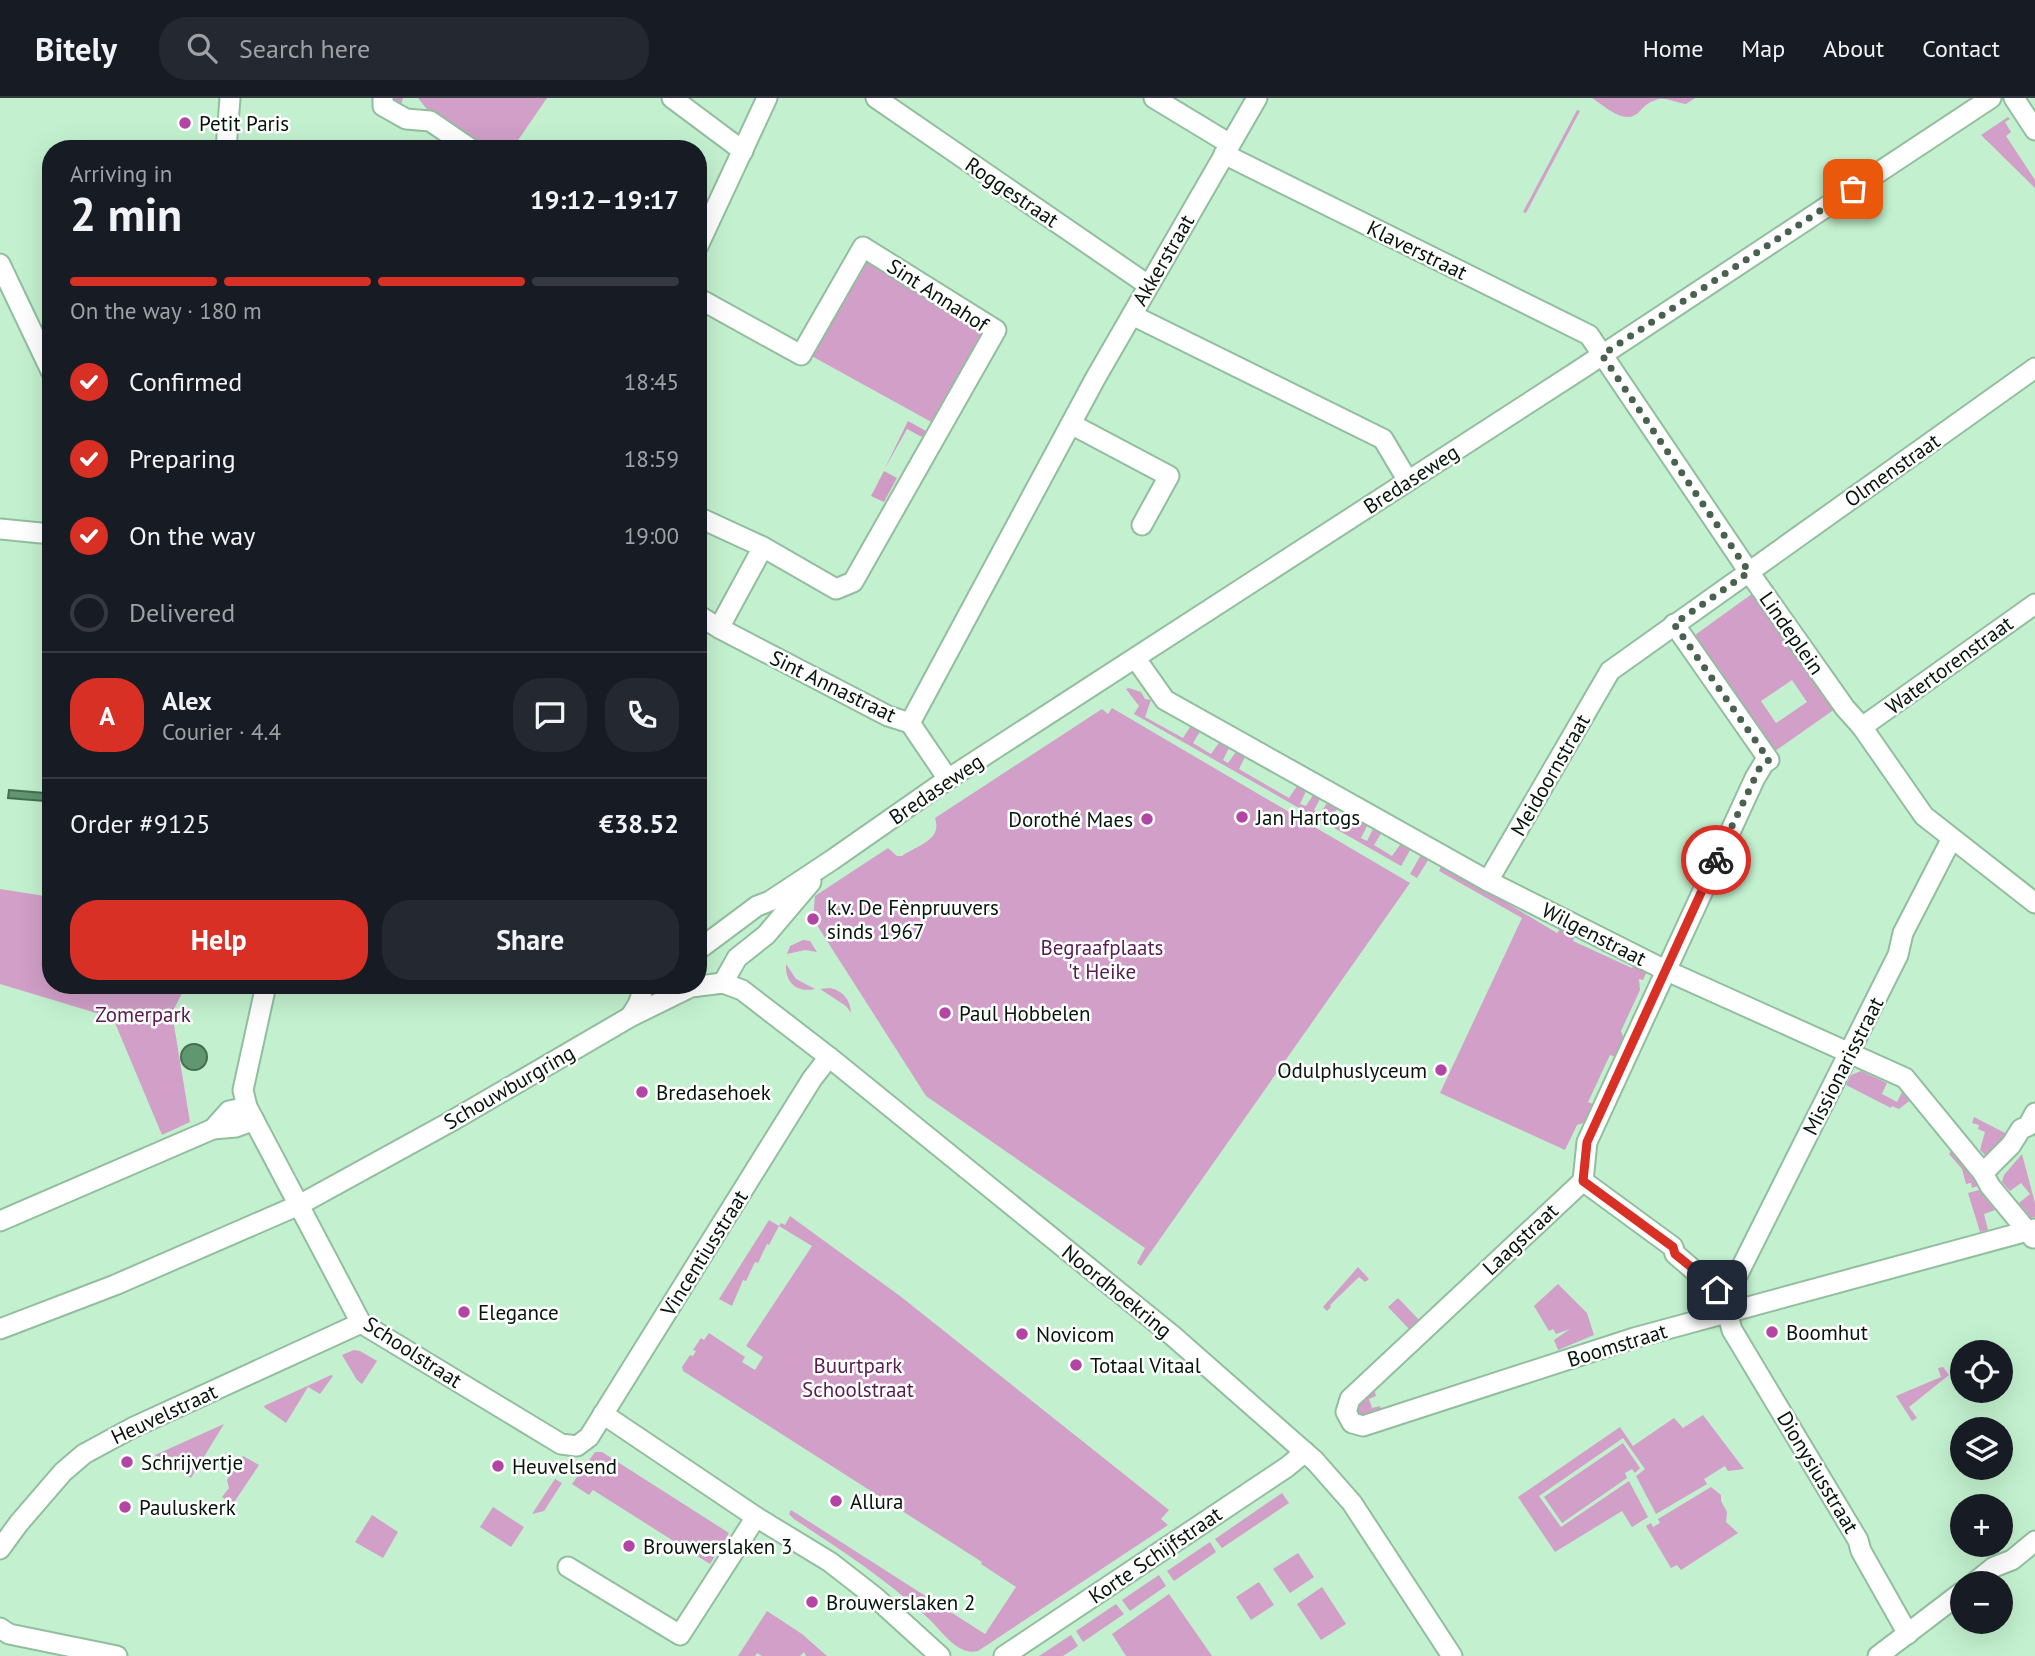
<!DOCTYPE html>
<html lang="en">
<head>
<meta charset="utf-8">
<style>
  :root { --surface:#171b24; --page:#242831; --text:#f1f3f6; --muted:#9ea1a6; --line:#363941; --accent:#d93025 }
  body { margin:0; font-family:"PT Sans",sans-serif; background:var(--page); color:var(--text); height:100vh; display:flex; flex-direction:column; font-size:26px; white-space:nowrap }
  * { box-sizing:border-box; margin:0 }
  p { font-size:23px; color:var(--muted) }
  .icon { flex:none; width:38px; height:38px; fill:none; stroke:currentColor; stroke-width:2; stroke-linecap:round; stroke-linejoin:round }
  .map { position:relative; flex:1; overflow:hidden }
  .details { position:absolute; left:42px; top:42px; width:665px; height:854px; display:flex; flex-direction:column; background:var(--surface); border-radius:28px; box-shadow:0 7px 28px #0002 }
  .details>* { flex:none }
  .fabs { position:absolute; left:1950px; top:1242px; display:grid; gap:14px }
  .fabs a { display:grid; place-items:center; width:63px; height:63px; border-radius:50%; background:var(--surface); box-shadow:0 7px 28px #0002; font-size:35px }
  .pin { position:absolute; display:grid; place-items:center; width:60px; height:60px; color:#fff; margin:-30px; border-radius:14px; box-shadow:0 4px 10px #0006 }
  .courier { position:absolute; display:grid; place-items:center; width:70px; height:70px; margin:-35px; border:5px solid #d93025; border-radius:50%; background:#fff; color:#222; box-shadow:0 2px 9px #0007 }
  .summary em { font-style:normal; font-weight:800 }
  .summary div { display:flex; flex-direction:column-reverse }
  .summary { display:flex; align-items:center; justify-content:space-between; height:119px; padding:0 28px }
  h1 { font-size:46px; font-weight:800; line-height:52px }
  .bar { display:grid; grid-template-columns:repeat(4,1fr); gap:10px 7px; align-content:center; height:84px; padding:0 28px }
  .bar i { height:9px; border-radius:5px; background:var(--line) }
  .bar .current { background:var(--accent) }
  .bar p { grid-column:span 4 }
  .line { display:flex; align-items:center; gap:18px; padding:0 28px; border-top:2px solid var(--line) }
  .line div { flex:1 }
  .round { display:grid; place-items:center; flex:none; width:74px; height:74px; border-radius:28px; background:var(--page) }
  ol { padding:0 28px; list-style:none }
  li { display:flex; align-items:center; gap:21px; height:77px }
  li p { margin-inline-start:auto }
  li .icon { padding:7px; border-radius:50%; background:var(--accent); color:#fff; stroke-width:4 }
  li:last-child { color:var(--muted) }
  li i { width:38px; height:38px; border:4px solid var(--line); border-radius:50% }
  .action { display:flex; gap:14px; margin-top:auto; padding:14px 28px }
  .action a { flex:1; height:80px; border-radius:28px; background:var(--accent); color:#fff; font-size:28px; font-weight:800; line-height:80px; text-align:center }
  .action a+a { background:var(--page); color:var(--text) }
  header { display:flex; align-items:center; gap:42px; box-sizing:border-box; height:98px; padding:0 35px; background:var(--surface); border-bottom:2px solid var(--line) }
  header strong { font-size:33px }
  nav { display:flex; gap:38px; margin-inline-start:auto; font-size:24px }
  .search { width:490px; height:63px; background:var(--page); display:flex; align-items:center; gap:18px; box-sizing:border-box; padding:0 24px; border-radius:28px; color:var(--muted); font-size:26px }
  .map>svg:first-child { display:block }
</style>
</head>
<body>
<header>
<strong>Bitely</strong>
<div class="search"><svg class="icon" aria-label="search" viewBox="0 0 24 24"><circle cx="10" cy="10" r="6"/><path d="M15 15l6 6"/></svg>Search here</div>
<nav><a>Home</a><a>Map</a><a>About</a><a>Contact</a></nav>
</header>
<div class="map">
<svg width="2035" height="1558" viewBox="0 0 2035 1558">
  <rect width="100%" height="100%" fill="#c3f1cf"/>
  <g fill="#d19fc8" fill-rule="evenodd">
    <polygon points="391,0 403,0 400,10 403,7 405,9 404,12 430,15 418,0 547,0 512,51 484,51 400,10"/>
    <path d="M1592,0H1695L1686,6C1676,5 1669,0 1659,1C1651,3 1645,7 1640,13C1626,29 1606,9 1592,0Z"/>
    <polygon points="1577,12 1580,13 1526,115 1523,114"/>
    <polygon points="2008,19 2010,21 2005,24 2011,34 2006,38 2035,82 2035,90 1981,37"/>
    <polygon points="864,157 988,235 935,326 808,256"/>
    <path d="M1756,493L1835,611L1775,653L1689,539L1694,536L1695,537ZM1792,582L1807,604L1776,625L1761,603Z"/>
    <polygon points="1129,590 1141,594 1145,601 1151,602 1145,619 1183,640 1192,626 1201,632 1193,645 1211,656 1221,642 1230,648 1223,662 1228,665 1238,651 1246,657 1239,671 1289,700 1299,685 1307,691 1300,706 1306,708 1315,694 1321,699 1314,712 1319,717 1329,702 1338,709 1331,723 1349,733 1358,719 1368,726 1361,740 1367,743 1374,729 1382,734 1374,747 1392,758 1402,744 1412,749 1401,768 1134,616 1139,608 1126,591"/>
    <path d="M1112,610L1410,785L1141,1168L1137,1165L1145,1150L926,998L813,821L815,798L888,750L897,758H902C920,746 942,742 935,720L1102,611L1108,616Z"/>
    <polygon points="1422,755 1430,759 1417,780 1410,776"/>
    <polygon points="1442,766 1557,835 1561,830 1575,836 1573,843 1632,870 1636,865 1649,869 1643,882 1639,881 1640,892 1621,933 1624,941 1636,936 1617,959 1610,957 1588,1004 1595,1007 1593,1022 1577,1027 1565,1052 1440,995 1522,820 1439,773"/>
    <polygon points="0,791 51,799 51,887 186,887 172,915 190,1024 162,1037 110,913 103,917 0,886"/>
    <polygon points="803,842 810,843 817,854 805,852 787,856 790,848"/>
    <path d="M786,866L796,881L815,891C797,895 785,885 786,866Z"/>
    <path d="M830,890C843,893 850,901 851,915L846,908L820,891Z"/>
    <polygon points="1861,973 1887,985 1882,996 1897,1004 1904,990 1913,1000 1899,1011 1892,1008 1891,1010 1846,987 1851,977"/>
    <polygon points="1974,1019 2007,1036 1989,1056 1985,1057 1980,1052 1985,1034 1978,1031 1979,1027 1972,1025"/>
    <polygon points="1951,1053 1964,1069 1968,1066 1981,1087 1972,1090 1971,1085 1966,1086 1962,1071 1949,1056"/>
    <polygon points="2022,1056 2035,1105 2035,1119 2031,1120 2019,1105 2030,1096 2021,1085 2010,1093 2002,1084 2004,1077"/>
    <polygon points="1979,1092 1995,1112 1984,1116 1988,1132 1980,1134 1968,1095"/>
    <path d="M790,1118L900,1198L1169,1412L1161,1421L1168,1427L978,1553C957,1558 942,1533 928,1520C886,1481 841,1452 794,1421L789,1416L791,1412L985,1536L1016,1489L981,1466L982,1464L683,1273L682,1269L690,1257L693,1258L696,1253L693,1252L701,1240L704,1242L709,1235L745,1259L742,1264L755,1272L763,1259L746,1248L812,1148L779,1128L769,1147L767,1146L758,1165L755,1164L746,1183L743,1182L732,1208L719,1201L769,1122L779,1128L781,1125L785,1127Z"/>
    <polygon points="1358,1169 1369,1181 1365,1184 1359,1179 1330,1207 1331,1209 1327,1213 1323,1209"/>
    <polygon points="1558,1186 1587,1215 1594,1237 1558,1252 1554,1242 1570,1231 1556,1236 1553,1231 1549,1233 1534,1208"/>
    <polygon points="1398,1200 1422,1225 1412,1234 1388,1209"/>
    <polygon points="354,1252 360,1253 377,1263 362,1286 357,1282 342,1257"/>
    <polygon points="1943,1269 1949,1277 1909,1309 1917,1320 1912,1323 1896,1298 1941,1279 1938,1270"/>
    <polygon points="331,1277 333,1278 320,1296 308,1289 286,1325 265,1310 264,1308"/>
    <polygon points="1373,1287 1376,1298 1369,1301 1372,1310 1380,1308 1381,1312 1372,1319 1360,1318 1357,1313 1356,1307"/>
    <polygon points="1703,1317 1744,1371 1728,1373 1725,1368 1704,1381 1707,1386 1656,1416 1636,1378 1645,1371 1623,1340 1539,1398 1561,1429 1629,1383 1648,1419 1632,1429 1622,1413 1555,1454 1518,1399 1620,1329 1633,1348 1674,1320 1683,1330"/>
    <polygon points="224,1326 191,1380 155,1357"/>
    <polygon points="1623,1345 1640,1370 1635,1375 1632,1371 1625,1375 1627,1380 1562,1425 1544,1399"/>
    <polygon points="595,1354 602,1354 729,1435 720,1451 716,1449 714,1453 717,1455 710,1466 593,1392 589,1397 572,1386"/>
    <polygon points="243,1358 259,1367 233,1406 222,1399 229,1390 227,1382"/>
    <polygon points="555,1381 562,1385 544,1413 532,1416"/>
    <polygon points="1711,1389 1721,1397 1721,1403 1727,1414 1726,1424 1738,1435 1681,1472 1677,1467 1671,1470 1646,1428 1651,1425 1653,1429 1660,1425 1658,1421"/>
    <polygon points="1282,1395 1289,1405 1222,1450 1215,1441"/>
    <polygon points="493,1409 524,1429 511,1449 480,1429"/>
    <polygon points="372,1417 398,1434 383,1460 355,1444"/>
    <polygon points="1210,1444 1216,1454 1174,1483 1167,1473"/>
    <polygon points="1298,1455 1314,1479 1290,1495 1273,1471"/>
    <polygon points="1159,1477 1166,1488 1130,1513 1122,1502"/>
    <polygon points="1259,1484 1274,1507 1251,1522 1236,1499"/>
    <polygon points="1322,1489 1346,1526 1321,1542 1297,1506"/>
    <polygon points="1169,1496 1212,1558 1126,1558 1112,1536"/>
    <polygon points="1116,1506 1124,1516 1083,1544 1076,1533"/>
    <polygon points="767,1513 802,1536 827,1558 806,1558 804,1554 800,1558 762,1558 757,1555 755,1558 738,1558"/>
    <polygon points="1071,1537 1078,1548 1063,1558 1039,1558"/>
  </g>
  <g fill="#cf9bc5">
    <polygon points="908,323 926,333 922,339 907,331 884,372"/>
    <polygon points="884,373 897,380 884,404 871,398"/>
  </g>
  <g fill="#609670" stroke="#456f51" stroke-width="2">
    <polygon points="9,692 44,695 44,703 8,700"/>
    <circle cx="194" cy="959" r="13"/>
  </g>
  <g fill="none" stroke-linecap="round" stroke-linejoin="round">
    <g stroke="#92be9e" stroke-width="23">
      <g id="minor">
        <polyline points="383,0 383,8 406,21 430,23 471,51"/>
        <polyline points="672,0 743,53"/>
        <polyline points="876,0 1148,187"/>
        <polyline points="1154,0 1230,46"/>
        <polyline points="2014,0 2035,32"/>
        <polyline points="226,51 230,0"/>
        <polyline points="1224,56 1589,237 1749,474 1845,610 1862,629 1924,718 2035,805"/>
        <polyline points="698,148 767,0"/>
        <polyline points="0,166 51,273"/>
        <polyline points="698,200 801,257 863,149 996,232 853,484 836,491 763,449 698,419"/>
        <polyline points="1132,217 1383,341 1408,383"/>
        <polyline points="1071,326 1169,378 1142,427"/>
        <polyline points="0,431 51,436"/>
        <polyline points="698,517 719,530 888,618 910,625 948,681"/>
        <polyline points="719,530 763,449"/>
        <polyline points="1136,561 1165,602 1488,783 1665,872 1905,980 1983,1075 1990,1088 2033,1140"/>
        <polyline points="910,625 1095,281 1257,0"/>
        <polyline points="1862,629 2035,506"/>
        <polyline points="1488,783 1610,573 2035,270"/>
        <polyline points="698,852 757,808 770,803 832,762 948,681 1581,271 1991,0"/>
        <polyline points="723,885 737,860 766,837 811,784"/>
        <polyline points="266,887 243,992 247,1009 361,1225 561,1346 577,1348 589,1339 812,981 829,959"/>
        <path d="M630,919C637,909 643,900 642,887"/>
        <polyline points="213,1031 229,1013 247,1009"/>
        <polyline points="1983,1075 2011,1047 2021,1031 2028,1028 2035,1015"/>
        <polyline points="1583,1083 1587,1044 1755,680 1764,665 1769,662 1674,526"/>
        <polyline points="0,1123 213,1031 236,1029 254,1022"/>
        <polyline points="1727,1190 1717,1192 1675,1156 1673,1149 1583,1083 1350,1301 1346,1314 1352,1325 1363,1328 1634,1240 2035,1131"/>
        <polyline points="1727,1190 1738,1176 1898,857 1903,835 1951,742"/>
        <polyline points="1727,1214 1732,1232 1858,1442 1861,1453 1908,1536"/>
        <polyline points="0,1231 115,1187 299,1107 450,1024 630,919 691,889 723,885 742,892 829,959 1173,1238 1315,1363 1352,1405 1452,1558"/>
        <polyline points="603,1316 756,1419 830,1464 875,1499 940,1558"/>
        <polyline points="0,1451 19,1425 63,1374 84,1356 132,1330 361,1225"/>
        <polyline points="568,1469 680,1537 756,1419"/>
        <polyline points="1973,1486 1994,1469 2012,1462 2035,1443"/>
        <polyline points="0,1530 9,1536 117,1558"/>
        <polyline points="1004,1558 1287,1369 1305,1354"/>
        <polyline points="1878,1558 1962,1494"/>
      </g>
    </g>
    <use href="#minor" stroke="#fff" stroke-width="19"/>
  </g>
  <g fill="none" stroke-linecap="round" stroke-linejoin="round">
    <polyline stroke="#48624f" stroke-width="7" stroke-dasharray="0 12.6" points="1716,762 1760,669 1769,662 1674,526 1749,474 1602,257 1853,91"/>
    <polyline stroke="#d93025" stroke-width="9" points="1716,762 1587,1044 1583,1083 1673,1149 1675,1156 1706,1181 1707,1185 1717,1192"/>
  </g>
  <g fill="#b346a5" stroke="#fff" stroke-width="2.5">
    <circle cx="185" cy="25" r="7"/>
    <circle cx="1242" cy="719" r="7"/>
    <circle cx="1147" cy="721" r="7"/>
    <circle cx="813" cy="821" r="7"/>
    <circle cx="945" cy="915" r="7"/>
    <circle cx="1441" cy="972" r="7"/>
    <circle cx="642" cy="994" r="7"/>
    <circle cx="464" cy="1214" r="7"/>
    <circle cx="1772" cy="1234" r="7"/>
    <circle cx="1022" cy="1236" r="7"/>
    <circle cx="1076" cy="1267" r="7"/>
    <circle cx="127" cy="1364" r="7"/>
    <circle cx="498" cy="1368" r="7"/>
    <circle cx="836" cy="1403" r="7"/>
    <circle cx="125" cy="1409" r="7"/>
    <circle cx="629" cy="1448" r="7"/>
    <circle cx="812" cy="1504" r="7"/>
  </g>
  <g text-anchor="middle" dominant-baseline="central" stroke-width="5" stroke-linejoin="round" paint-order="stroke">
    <g font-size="21" fill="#05150a" stroke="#fff" text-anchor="start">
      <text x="199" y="25">Petit Paris</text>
      <text x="1256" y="719">Jan Hartogs</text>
      <text x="1133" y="721" text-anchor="end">Dorothé Maes</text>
      <text x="827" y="809">k.v. De Fènpruuvers<tspan x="827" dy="24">sinds 1967</tspan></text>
      <text x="959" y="915">Paul Hobbelen</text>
      <text x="1427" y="972" text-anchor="end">Odulphuslyceum</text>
      <text x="656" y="994">Bredasehoek</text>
      <text x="478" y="1214">Elegance</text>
      <text x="1786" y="1234">Boomhut</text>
      <text x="1036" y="1236">Novicom</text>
      <text x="1090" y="1267">Totaal Vitaal</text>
      <text x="141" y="1364">Schrijvertje</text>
      <text x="512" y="1368">Heuvelsend</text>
      <text x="850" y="1403">Allura</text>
      <text x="139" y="1409">Pauluskerk</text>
      <text x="643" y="1448">Brouwerslaken 3</text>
      <text x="826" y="1504">Brouwerslaken 2</text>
    </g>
    <g font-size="21" fill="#05150a" stroke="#fff">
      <text transform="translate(1012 94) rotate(34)">Roggestraat</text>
      <text transform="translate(1417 152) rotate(26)">Klaverstraat</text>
      <text transform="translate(1163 162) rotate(-60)">Akkerstraat</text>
      <text transform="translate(938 197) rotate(33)">Sint Annahof</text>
      <text transform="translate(1892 372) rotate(-35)">Olmenstraat</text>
      <text transform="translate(1411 381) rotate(-33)">Bredaseweg</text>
      <text transform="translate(1792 535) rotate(55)">Lindeplein</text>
      <text transform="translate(1949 567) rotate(-36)">Watertorenstraat</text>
      <text transform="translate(833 588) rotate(26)">Sint Annastraat</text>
      <text transform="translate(1550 677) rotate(-60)">Meidoornstraat</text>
      <text transform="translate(936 691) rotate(-34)">Bredaseweg</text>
      <text transform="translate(1594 836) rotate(27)">Wilgenstraat</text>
      <text transform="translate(1843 968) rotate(-63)">Missionarisstraat</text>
      <text transform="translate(509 989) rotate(-30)">Schouwburgring</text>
      <text transform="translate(1520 1141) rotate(-43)">Laagstraat</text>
      <text transform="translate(704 1155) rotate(-58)">Vincentiusstraat</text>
      <text transform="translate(1117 1193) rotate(39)">Noordhoekring</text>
      <text transform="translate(1617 1247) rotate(-17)">Boomstraat</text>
      <text transform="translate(413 1254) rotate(33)">Schoolstraat</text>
      <text transform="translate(164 1316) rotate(-25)">Heuvelstraat</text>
      <text transform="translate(1818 1374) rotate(59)">Dionysiusstraat</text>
      <text transform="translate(1155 1457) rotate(-34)">Korte Schijfstraat</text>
    </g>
    <g font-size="21" fill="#581c50" stroke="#fff">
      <text x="1102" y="849">Begraafplaats<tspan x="1102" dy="24">'t Heike</tspan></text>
      <text x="143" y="916">Zomerpark</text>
      <text x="858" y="1267">Buurtpark<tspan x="858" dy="24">Schoolstraat</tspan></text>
    </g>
  </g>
</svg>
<div class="fabs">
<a><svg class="icon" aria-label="locate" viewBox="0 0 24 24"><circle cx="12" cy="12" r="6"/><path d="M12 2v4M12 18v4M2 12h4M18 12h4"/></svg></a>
<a><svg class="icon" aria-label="layers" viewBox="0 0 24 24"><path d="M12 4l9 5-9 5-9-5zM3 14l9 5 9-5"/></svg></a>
<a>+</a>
<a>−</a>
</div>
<div class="pin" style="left:1853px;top:91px;background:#ea580c"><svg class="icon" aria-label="bag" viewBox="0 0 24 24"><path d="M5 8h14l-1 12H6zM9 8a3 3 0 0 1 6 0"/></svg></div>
<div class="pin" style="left:1717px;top:1192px;background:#1f2937"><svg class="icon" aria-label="home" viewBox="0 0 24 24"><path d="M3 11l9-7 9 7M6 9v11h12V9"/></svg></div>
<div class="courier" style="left:1716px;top:762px"><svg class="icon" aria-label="bike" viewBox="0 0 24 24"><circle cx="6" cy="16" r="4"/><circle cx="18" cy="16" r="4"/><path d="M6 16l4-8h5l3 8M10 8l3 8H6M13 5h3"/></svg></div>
<section class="details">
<div class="summary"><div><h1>2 min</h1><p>Arriving in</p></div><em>19:12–19:17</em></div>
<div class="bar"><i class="current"></i><i class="current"></i><i class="current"></i><i></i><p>On the way · 180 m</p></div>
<ol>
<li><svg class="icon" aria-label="check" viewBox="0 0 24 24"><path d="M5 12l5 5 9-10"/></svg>Confirmed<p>18:45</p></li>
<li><svg class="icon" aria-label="check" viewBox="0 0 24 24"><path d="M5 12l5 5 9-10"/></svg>Preparing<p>18:59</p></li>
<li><svg class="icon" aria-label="check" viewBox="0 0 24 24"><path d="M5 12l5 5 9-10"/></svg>On the way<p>19:00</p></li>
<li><i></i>Delivered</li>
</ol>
<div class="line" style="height:126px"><b class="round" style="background:var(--accent);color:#fff">A</b><div><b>Alex</b><p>Courier · 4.4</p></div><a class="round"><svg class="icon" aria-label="chat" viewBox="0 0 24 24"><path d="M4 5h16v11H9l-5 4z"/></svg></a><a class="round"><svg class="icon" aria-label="phone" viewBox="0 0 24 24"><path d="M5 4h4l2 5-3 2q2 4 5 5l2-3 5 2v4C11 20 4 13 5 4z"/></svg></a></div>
<div class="line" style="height:91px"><div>Order #9125</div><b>€38.52</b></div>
<div class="action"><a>Help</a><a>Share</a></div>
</section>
</div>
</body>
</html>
